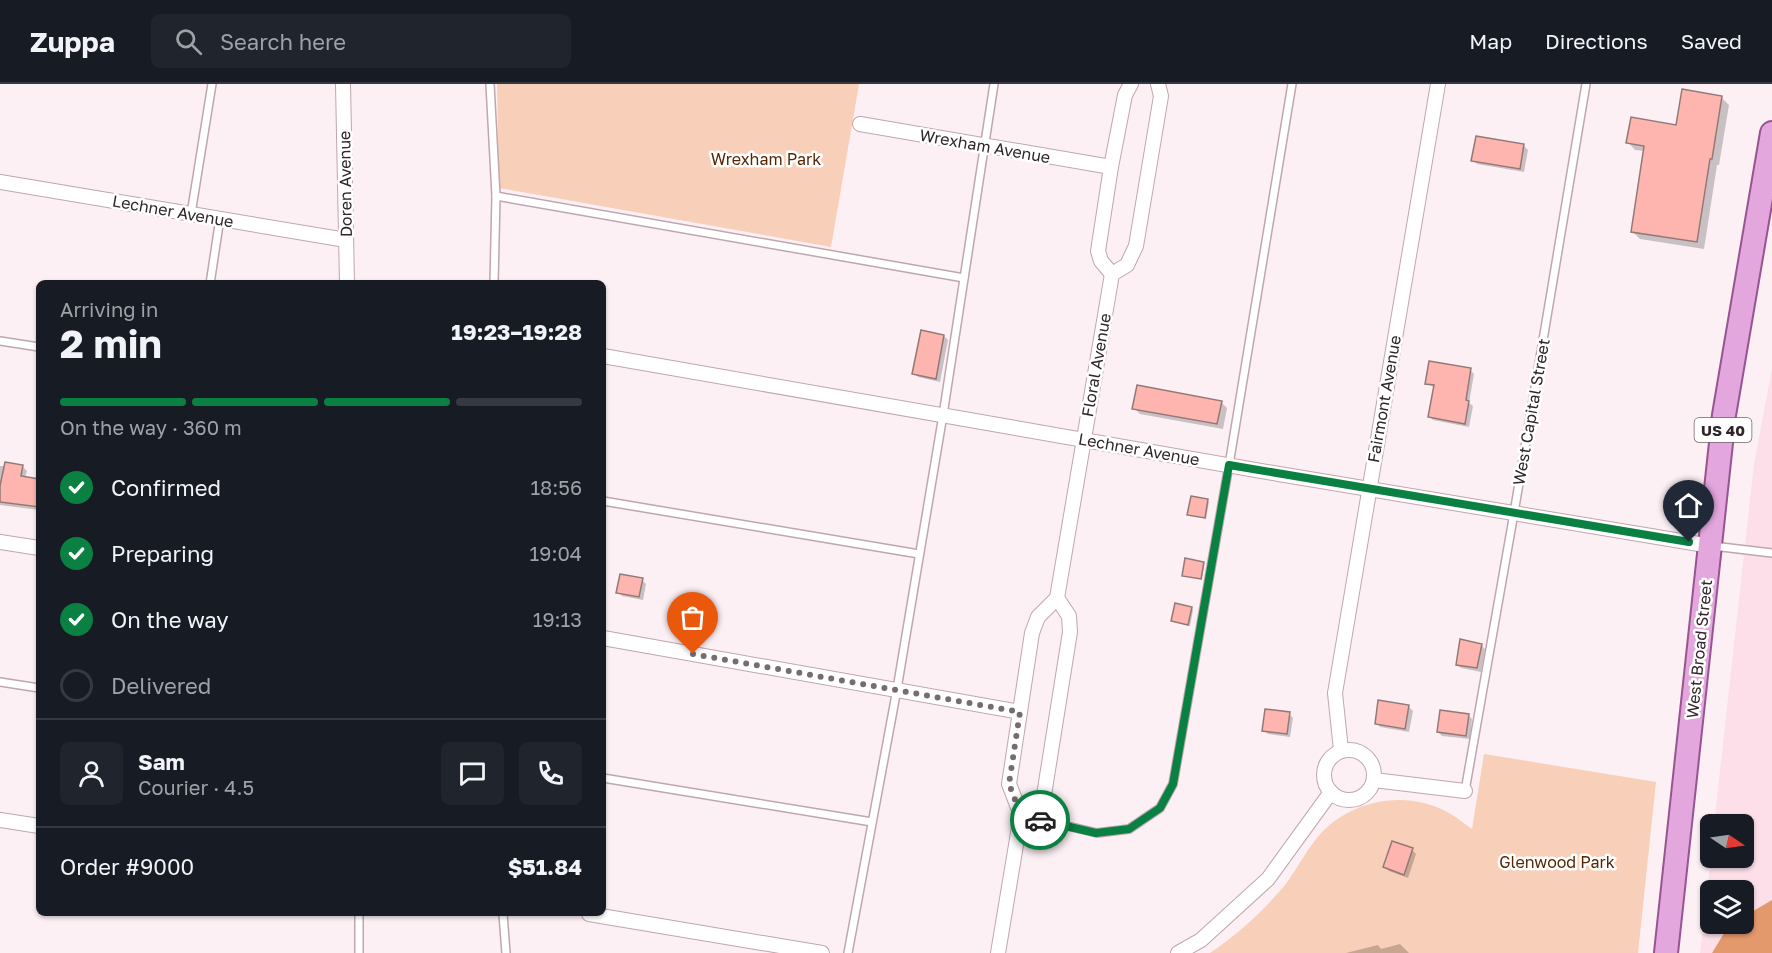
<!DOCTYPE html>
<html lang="en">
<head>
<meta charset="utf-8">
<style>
  :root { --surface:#171b24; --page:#20242c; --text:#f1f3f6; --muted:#9ea1a6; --line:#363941; --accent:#0b8043 }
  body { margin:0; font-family:"Golos Text",sans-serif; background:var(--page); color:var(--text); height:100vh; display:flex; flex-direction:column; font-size:22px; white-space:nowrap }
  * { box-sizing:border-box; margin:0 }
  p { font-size:20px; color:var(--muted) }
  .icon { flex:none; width:33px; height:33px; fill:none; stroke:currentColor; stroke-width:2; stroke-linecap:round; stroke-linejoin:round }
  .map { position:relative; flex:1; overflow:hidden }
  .panel { position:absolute; left:36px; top:196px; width:570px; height:636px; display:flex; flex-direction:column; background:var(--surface); border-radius:9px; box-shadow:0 2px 4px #0004 }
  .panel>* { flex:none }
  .needle { width:39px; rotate:103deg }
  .fabs { position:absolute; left:1700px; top:730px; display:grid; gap:12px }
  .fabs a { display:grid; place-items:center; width:54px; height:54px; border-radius:9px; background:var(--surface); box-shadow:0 2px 4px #0004; font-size:30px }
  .pin { position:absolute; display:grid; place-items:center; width:51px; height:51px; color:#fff; margin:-62px -26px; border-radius:50% 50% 50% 0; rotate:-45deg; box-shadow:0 0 6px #0007 }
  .pin .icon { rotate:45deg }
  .courier { position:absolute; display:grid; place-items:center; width:60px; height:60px; margin:-30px; border:4px solid #0b8043; border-radius:50%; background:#fff; color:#222; box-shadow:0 2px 8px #0007 }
  .head em { font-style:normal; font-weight:700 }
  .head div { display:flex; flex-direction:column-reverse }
  .head { display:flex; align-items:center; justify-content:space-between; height:102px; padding:0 24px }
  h1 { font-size:39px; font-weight:700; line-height:45px }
  .bar { display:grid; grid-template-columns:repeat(4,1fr); gap:9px 6px; align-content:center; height:72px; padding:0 24px }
  .bar i { height:8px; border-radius:4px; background:var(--line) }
  .bar .current { background:var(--accent) }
  .bar p { grid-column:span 4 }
  .line { display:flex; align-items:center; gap:15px; padding:0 24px; border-top:2px solid var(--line) }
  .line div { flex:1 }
  .round { display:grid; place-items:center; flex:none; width:63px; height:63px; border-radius:9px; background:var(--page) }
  ol { padding:0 24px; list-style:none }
  li { display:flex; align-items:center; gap:18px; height:66px }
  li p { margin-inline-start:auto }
  li .icon { padding:6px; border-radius:50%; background:var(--accent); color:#fff; stroke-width:4 }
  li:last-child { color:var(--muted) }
  li i { width:33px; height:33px; border:3px solid var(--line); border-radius:50% }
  header { display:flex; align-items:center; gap:36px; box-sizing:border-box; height:84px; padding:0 30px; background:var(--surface); border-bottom:2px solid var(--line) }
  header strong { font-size:28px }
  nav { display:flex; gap:33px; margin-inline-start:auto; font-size:21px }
  .search { width:420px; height:54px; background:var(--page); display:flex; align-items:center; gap:15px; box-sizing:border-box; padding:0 21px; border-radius:9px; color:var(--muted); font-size:22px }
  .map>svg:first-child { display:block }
</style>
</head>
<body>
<header>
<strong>Zuppa</strong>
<div class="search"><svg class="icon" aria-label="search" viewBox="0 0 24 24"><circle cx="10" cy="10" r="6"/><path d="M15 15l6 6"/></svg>Search here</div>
<nav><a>Map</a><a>Directions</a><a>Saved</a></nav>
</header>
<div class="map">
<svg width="1772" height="869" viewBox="0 0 1772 869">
  <rect width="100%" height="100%" fill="#fcf0f4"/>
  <polygon fill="#fcdfe8" points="1772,285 1772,816 1743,833 1743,807 1710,807 1710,840 1731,840 1712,869 1700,869 1711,774 1743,774 1743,741 1714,741 1754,380"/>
  <g fill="#f8cfb8">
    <polygon points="497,0 859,0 831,163 499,104"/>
    <path d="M1484,670L1656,698L1638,869H1210C1238,850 1263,827 1285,801C1298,784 1307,764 1322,748C1353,717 1401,707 1441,725C1453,730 1462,738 1472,745Z"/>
  </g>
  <polygon fill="#e4996d" points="1772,816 1772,869 1712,869 1729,841 1743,840 1743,833"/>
  <g fill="#0003">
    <polygon points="1722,14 1729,21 1719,81 1717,81 1704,165 1640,155 1633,148 1645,67 1635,66 1628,58 1677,43"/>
    <polygon points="1524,62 1528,66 1524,88 1477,80 1473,76"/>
    <polygon points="944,252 948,256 940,298 918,293 914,289"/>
    <polygon points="1470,286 1474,290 1469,319 1473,322 1469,343 1433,336 1429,332 1435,304 1427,299"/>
    <polygon points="1221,318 1227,324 1223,345 1140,330 1134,324"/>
    <polygon points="6,379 23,383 27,387 25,394 39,396 39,426 0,421 0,382 5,382"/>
    <polygon points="1207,417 1209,418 1206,435 1189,430"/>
    <polygon points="1203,479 1204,481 1202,496 1184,491"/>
    <polygon points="642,496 646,500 643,516 622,512 618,508"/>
    <polygon points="1192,524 1193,526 1190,542 1173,537"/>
    <polygon points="1481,561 1485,565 1481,588 1461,584 1457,580"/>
    <polygon points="1409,623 1413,627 1409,648 1380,643 1376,639"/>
    <polygon points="1289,630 1293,634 1290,653 1268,650 1264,646"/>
    <polygon points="1468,631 1472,635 1470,655 1442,652 1438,648"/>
    <polygon points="1412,766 1416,770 1408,794 1389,787 1385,783"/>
    <polygon points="1400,860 1409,869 1346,869 1378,861 1381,865"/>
  </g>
  <g fill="#feb5af" stroke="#937976" stroke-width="1.5">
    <polygon points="1682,5 1722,12 1712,75 1710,75 1697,158 1631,148 1644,62 1626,59 1631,33 1676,41"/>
    <polygon points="1476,52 1524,60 1520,85 1471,77"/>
    <polygon points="921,246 944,251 936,295 912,290"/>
    <polygon points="1429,277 1471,284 1466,316 1469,317 1465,340 1428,333 1434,301 1425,300"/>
    <polygon points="1137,301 1222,317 1217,340 1132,325"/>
    <polygon points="5,378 23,381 21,392 39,395 39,423 0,418 0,402"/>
    <polygon points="1191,412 1208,415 1205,434 1187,431"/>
    <polygon points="1185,474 1204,478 1201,495 1182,492"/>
    <polygon points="620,490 643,494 639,513 616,509"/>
    <polygon points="1175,519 1192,523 1188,541 1171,537"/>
    <polygon points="1460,555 1482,560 1477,584 1456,581"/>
    <polygon points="1378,616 1409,621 1405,645 1375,640"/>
    <polygon points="1265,625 1290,628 1287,650 1262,647"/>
    <polygon points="1440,626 1469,630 1466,652 1437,648"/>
    <polygon points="1392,757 1413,764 1404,791 1383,783"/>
  </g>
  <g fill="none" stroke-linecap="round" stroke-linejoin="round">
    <g stroke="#c0a6ae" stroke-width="10">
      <g id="lane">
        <polyline points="490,0 496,112 494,200"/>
        <polyline points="496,112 964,194"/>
        <polyline points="191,130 212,0"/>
        <polyline points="210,200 220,134"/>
        <polyline points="0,257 39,263"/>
        <polyline points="603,417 919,470"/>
        <polyline points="1713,462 1772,469"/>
        <polyline points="0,598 39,604"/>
        <polyline points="603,694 872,738"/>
        <polyline points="1465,707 1514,429 1586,0"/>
        <polyline points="1021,731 1097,749 1129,745 1160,724 1173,700 1229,381 1292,0"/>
        <polyline points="503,830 506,869"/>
        <polyline points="359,869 359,830"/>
        <polyline points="848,869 897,605 943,331 994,0"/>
      </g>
    </g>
    <g stroke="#c0a6ae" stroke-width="16">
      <g id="street">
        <polyline points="343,0 347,200"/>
        <polyline points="860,40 1111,83"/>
        <polyline points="0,98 346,156"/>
        <polyline points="1112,190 1101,177 1098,167 1111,83 1125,11 1131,0"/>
        <polyline points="603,272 1279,390 1711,462"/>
        <polyline points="0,458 39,464"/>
        <polyline points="603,554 1020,628"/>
        <circle cx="1349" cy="691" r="25"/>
        <polyline points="1341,666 1335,609 1438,0"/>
        <polyline points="1374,696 1465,707"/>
        <polyline points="1021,731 1044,711 1070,548 1069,532 1057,514"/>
        <polyline points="0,736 39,742"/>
        <polyline points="589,830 822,869"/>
        <polyline points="998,869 1021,731 1009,700 1032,549 1038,533 1057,514 1112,190 1127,181 1136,162 1161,12 1158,0"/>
        <polyline points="1178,869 1201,856 1268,795 1331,708"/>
      </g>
    </g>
    <g stroke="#985490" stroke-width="26">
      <polyline id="primary" points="1666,869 1724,331 1772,49"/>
    </g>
    <use href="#lane" stroke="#fff" stroke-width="7"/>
    <use href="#street" stroke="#fff" stroke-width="14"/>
    <use href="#primary" stroke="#e3a7dd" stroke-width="22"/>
  </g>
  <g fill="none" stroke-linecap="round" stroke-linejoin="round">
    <polyline stroke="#776c70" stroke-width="6" stroke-dasharray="0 10.8" points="693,570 1020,628 1009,700 1021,731 1040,736"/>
    <polyline stroke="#0b8043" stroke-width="8" points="1040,736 1096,749 1129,745 1160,724 1173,700 1229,381 1689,458"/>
  </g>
  <g text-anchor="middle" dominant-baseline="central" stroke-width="5" stroke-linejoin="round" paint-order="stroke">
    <rect fill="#fff" stroke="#6e6669" stroke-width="1.5" x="1694.5" y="334" width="57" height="24" rx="4.5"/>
    <g font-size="15" font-weight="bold" fill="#302529">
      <text x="1723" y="346">US 40</text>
    </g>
    <g font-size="16" fill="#302529" stroke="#fff">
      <text transform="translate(985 62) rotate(10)">Wrexham Avenue</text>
      <text transform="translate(345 100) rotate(-91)">Doren Avenue</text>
      <text transform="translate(173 127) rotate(10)">Lechner Avenue</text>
      <text transform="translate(1096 281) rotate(-80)">Floral Avenue</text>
      <text transform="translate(1384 315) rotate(-80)">Fairmont Avenue</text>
      <text transform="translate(1531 328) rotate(-80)">West Capital Street</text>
      <text transform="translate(1139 365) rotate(10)">Lechner Avenue</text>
      <text transform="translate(1699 565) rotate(-84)">West Broad Street</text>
    </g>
    <g font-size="16" fill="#562604" stroke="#fff">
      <text x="766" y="75">Wrexham Park</text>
      <text x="1557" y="778">Glenwood Park</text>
    </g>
  </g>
</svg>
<div class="fabs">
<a><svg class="needle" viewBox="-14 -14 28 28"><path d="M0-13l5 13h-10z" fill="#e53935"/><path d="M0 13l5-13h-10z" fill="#9ea1a6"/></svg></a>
<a><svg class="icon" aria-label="layers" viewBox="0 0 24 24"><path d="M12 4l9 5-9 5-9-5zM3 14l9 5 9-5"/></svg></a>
</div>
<div class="pin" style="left:693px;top:570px;background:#ea580c"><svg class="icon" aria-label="bag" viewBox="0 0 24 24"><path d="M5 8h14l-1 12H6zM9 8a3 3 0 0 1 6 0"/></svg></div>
<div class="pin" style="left:1689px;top:458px;background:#1f2937"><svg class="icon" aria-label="home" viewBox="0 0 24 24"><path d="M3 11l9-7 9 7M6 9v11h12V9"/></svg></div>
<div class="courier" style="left:1040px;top:736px"><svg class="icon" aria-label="car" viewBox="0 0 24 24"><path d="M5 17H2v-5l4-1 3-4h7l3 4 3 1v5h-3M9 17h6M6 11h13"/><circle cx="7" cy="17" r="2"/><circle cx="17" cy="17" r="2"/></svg></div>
<section class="panel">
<div class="head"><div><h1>2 min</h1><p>Arriving in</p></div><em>19:23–19:28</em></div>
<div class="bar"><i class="current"></i><i class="current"></i><i class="current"></i><i></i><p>On the way · 360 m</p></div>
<ol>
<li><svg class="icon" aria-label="check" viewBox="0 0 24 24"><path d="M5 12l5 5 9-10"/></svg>Confirmed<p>18:56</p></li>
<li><svg class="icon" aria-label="check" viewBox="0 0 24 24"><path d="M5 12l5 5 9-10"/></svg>Preparing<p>19:04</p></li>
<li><svg class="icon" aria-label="check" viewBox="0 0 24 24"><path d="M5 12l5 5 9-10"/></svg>On the way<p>19:13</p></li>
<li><i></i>Delivered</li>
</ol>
<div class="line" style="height:108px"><a class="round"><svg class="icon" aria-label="person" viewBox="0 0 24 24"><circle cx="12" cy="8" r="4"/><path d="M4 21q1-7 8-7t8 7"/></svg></a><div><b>Sam</b><p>Courier · 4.5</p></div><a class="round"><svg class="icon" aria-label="chat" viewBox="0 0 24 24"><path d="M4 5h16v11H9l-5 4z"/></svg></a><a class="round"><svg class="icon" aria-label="phone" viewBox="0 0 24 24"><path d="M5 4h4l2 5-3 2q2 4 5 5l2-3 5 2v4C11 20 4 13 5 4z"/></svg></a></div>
<div class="line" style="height:78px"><div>Order #9000</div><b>$51.84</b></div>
</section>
</div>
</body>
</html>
